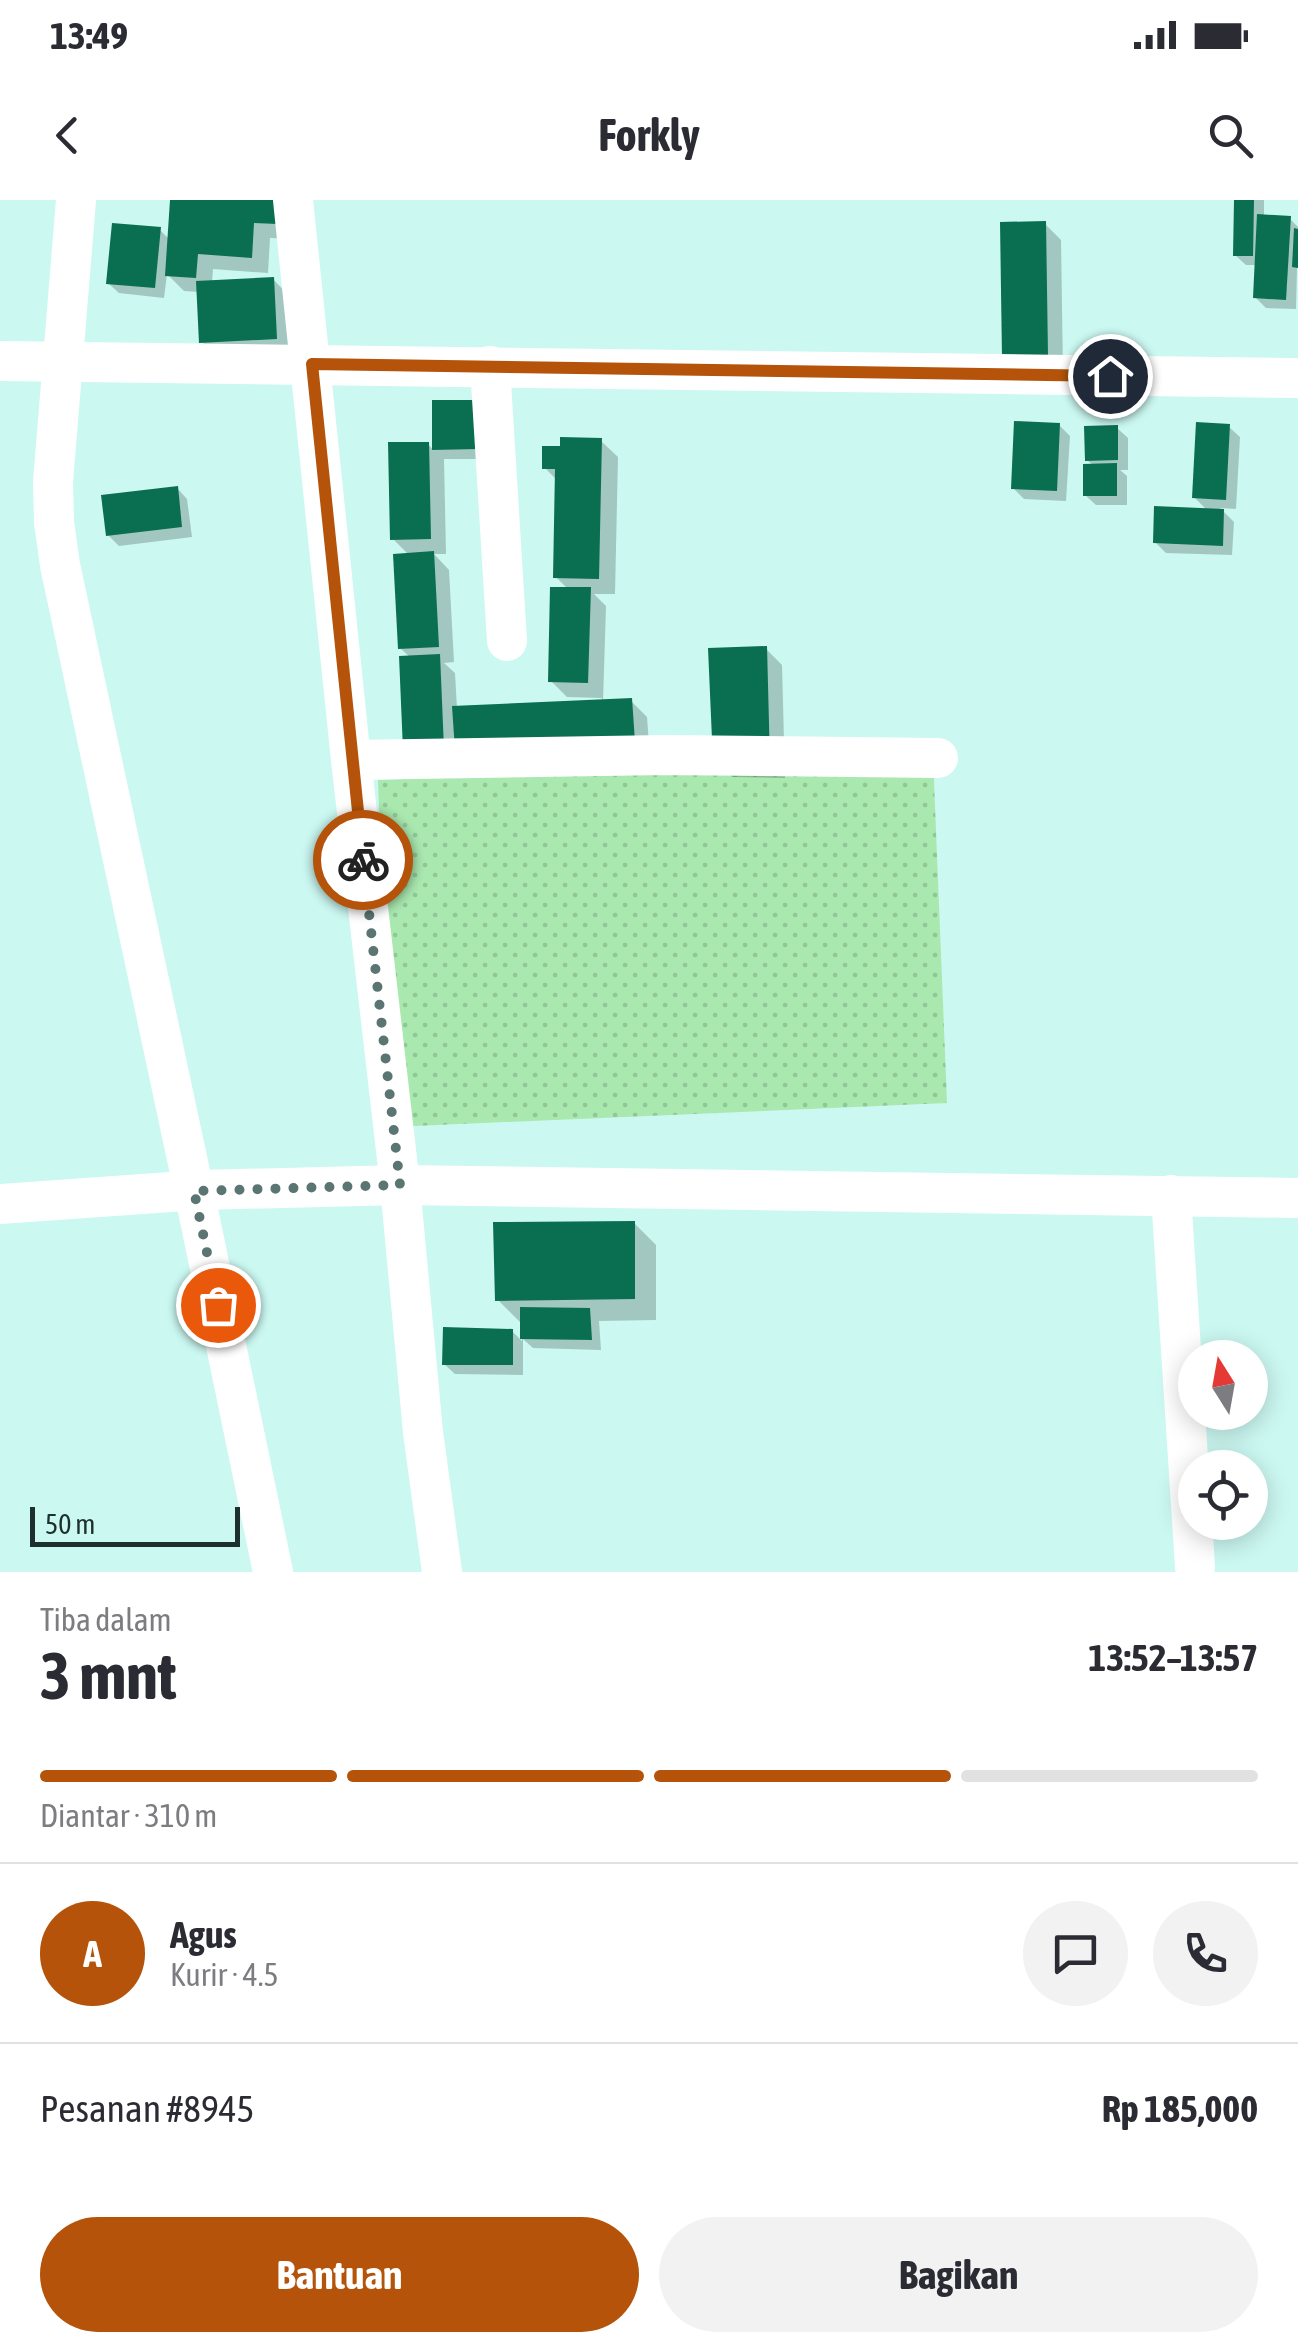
<!DOCTYPE html>
<html lang="id">
<head>
<meta charset="utf-8">
<style>
  :root { --surface:#fff; --page:#f2f2f3; --text:#2b2b33; --muted:#7c7c81; --line:#e1e1e2; --accent:#b45309 }
  body { margin:0; font-family:"Asap Condensed",sans-serif; background:var(--page); color:var(--text); height:100vh; display:flex; flex-direction:column; font-size:38px; white-space:nowrap }
  * { box-sizing:border-box; margin:0 }
  p { font-size:32px; color:var(--muted) }
  .icon { flex:none; width:55px; height:55px; fill:none; stroke:currentColor; stroke-width:2; stroke-linecap:round; stroke-linejoin:round }
  .map { position:relative; height:1372px; overflow:hidden }
  .drawer { display:flex; flex-direction:column; background:var(--surface); flex:1 }
  .drawer>* { flex:none }
  .needle { width:65px; rotate:349deg }
  .fabs { position:absolute; left:1178px; top:1140px; display:grid; gap:20px }
  .fabs a { display:grid; place-items:center; width:90px; height:90px; border-radius:50%; background:var(--surface); box-shadow:0 5px 25px #0003; font-size:50px }
  .scale { position:absolute; left:30px; bottom:25px; width:210px; box-sizing:border-box; padding-left:10px; border:5px solid #1e302d; border-top:0; font-size:28px; line-height:35px; white-space:nowrap; color:#1e302d; -webkit-text-stroke:8px #cbf8f1; paint-order:stroke }
  .pin { position:absolute; display:grid; place-items:center; width:85px; height:85px; color:#fff; margin:-42px; border:5px solid #fff; border-radius:50%; box-shadow:0 2px 10px #0007 }
  .courier { position:absolute; display:grid; place-items:center; width:100px; height:100px; margin:-50px; border:8px solid #b45309; border-radius:50%; background:#fff; color:#222; box-shadow:0 2px 12px #0007 }
  .head em { font-style:normal; font-weight:700 }
  .head div { display:flex; flex-direction:column-reverse }
  .head { display:flex; align-items:center; justify-content:space-between; height:170px; padding:0 40px }
  h1 { font-size:65px; font-weight:700; line-height:75px }
  .bar { display:grid; grid-template-columns:repeat(4,1fr); gap:15px 10px; align-content:center; height:120px; padding:0 40px }
  .bar i { height:12px; border-radius:8px; background:var(--line) }
  .bar .current { background:var(--accent) }
  .bar p { grid-column:span 4 }
  .line { display:flex; align-items:center; gap:25px; padding:0 40px; border-top:2px solid var(--line) }
  .line div { flex:1 }
  .round { display:grid; place-items:center; flex:none; width:105px; height:105px; border-radius:52px; background:var(--page) }
  .button { display:flex; gap:20px; margin-top:auto; padding:20px 40px }
  .button a { flex:1; height:115px; border-radius:60px; background:var(--accent); color:#fff; font-size:40px; font-weight:700; line-height:115px; text-align:center }
  .button a+a { background:var(--page); color:var(--text) }
  .status { display:flex; justify-content:space-between; align-items:center; height:70px; padding:0 50px; background:var(--surface); direction:ltr }
  .status svg { height:28px; fill:currentColor }
  header { display:flex; justify-content:space-between; align-items:center; height:130px; padding:0 40px; background:var(--surface); font-size:45px; font-weight:700 }
  .map>svg:first-child { display:block }
</style>
</head>
<body>
<div class="status"><b>13:49</b><svg viewBox="0 0 49 12"><path d="M0 12V9h3v3zM5 12V6h3v6zM10 12V3h3v9zM15 12V0h3v12zM26 1h20v11H26zM47 4h2v5h-2z"/></svg></div>
<header><svg class="icon" aria-label="back" viewBox="0 0 24 24"><path d="M15 5l-7 7 7 7"/></svg>Forkly<svg class="icon" aria-label="search" viewBox="0 0 24 24"><circle cx="10" cy="10" r="6"/><path d="M15 15l6 6"/></svg></header>
<div class="map">
<svg width="1298" height="1372" viewBox="0 0 1298 1372">
  <defs>
    <pattern id="grass-dots" width="8" height="8" patternUnits="userSpaceOnUse" patternTransform="scale(2.5)"><rect width="8" height="8" fill="#a9e8af"/><path d="M2 2h.1M6 6h.1" fill="none" stroke="#91c797" stroke-width="1.8" stroke-linecap="round"/></pattern>
  </defs>
  <rect width="100%" height="100%" fill="#cbf8f1"/>
  <polygon fill="url(#grass-dots)" points="933,557 947,903 391,927 378,580"/>
  <g fill="#0003">
    <polygon points="173,0 295,0 293,39 270,38 268,73 213,69 212,82 273,79 289,96 292,155 218,158 202,142 199,92 184,91 167,74 164,98 119,93 108,83 160,30 170,40"/>
    <polygon points="1237,0 1264,0 1264,17 1290,19 1298,27 1296,109 1266,108 1255,97 1257,65 1246,65 1235,55"/>
    <polygon points="1045,24 1061,40 1063,172 1020,173"/>
    <polygon points="434,203 488,259 444,259 446,354 434,354 449,370 454,462 444,463 455,473 457,509 602,502 602,498 567,497 551,481 568,389 556,377 558,281 545,268 601,241 618,257 615,394 594,394 606,406 603,502 631,501 647,517 650,557 422,566 411,458 400,448 409,355 393,339 428,244 434,251"/>
    <polygon points="1059,225 1070,236 1066,301 1024,299 1013,288"/>
    <polygon points="1229,227 1240,237 1236,309 1220,308 1234,322 1232,355 1166,353 1155,342 1208,311 1194,297"/>
    <polygon points="1117,228 1128,238 1128,270 1120,270 1127,276 1127,305 1096,305 1085,295 1094,266 1087,260"/>
    <polygon points="177,288 187,299 192,337 119,346 108,335"/>
    <polygon points="766,449 782,465 785,578 732,577 715,561"/>
    <polygon points="634,1023 656,1045 656,1120 599,1121 601,1150 533,1148 523,1139 523,1175 455,1174 444,1164 512,1131 522,1141 522,1122 520,1122 498,1100"/>
  </g>
  <g fill="#0a6e50">
    <polygon points="170,0 279,0 278,24 254,23 252,58 198,54 196,78 165,76"/>
    <polygon points="1234,0 1254,0 1253,56 1233,56"/>
    <polygon points="1257,14 1291,16 1286,100 1253,98"/>
    <polygon points="1046,21 1048,157 1002,158 1000,22"/>
    <polygon points="112,23 161,27 155,88 106,84"/>
    <polygon points="1294,28 1298,29 1298,68 1292,67"/>
    <polygon points="274,77 277,139 199,143 196,81"/>
    <polygon points="432,200 479,200 478,249 432,250"/>
    <polygon points="1014,221 1060,223 1057,291 1011,289"/>
    <polygon points="1196,222 1230,224 1226,300 1192,298"/>
    <polygon points="1118,225 1118,260 1085,261 1084,226"/>
    <polygon points="560,237 602,238 599,379 553,378 555,269 542,269 542,246 560,246"/>
    <polygon points="388,242 429,242 431,339 390,340"/>
    <polygon points="1117,263 1117,296 1083,296 1083,264"/>
    <polygon points="178,286 182,327 106,336 101,295"/>
    <polygon points="1154,306 1224,309 1223,346 1153,343"/>
    <polygon points="434,351 439,447 398,449 393,354"/>
    <polygon points="550,387 591,387 588,483 548,482"/>
    <polygon points="767,446 770,563 713,562 708,448"/>
    <polygon points="440,454 444,549 403,550 399,456"/>
    <polygon points="632,498 635,542 455,550 452,506"/>
    <polygon points="635,1021 635,1099 495,1101 493,1022"/>
    <polygon points="520,1107 590,1108 592,1140 520,1139"/>
    <polygon points="443,1127 513,1129 513,1165 442,1165"/>
  </g>
  <g fill="none" stroke-linecap="round" stroke-linejoin="round">
    <g stroke="#fff" stroke-width="40">
      <polyline points="76,0 53,282 54,322 60,365 194,991 273,1372"/>
      <polyline points="293,0 351,560 400,985 423,1232 442,1372"/>
      <polyline points="0,161 1298,178"/>
      <polyline points="490,166 507,441"/>
      <polyline points="351,560 665,555 938,558"/>
      <polyline points="1171,995 1195,1367"/>
      <polyline points="0,1004 199,990 400,985 1298,998"/>
    </g>
  </g>
  <g fill="none" stroke-linecap="round" stroke-linejoin="round">
    <polyline stroke="#5b7672" stroke-width="10" stroke-dasharray="0 18" points="218,1105 194,991 400,985 363,660"/>
    <polyline stroke="#b45309" stroke-width="12" points="363,660 312,164 1110,176"/>
  </g>
</svg>
<div class="fabs">
<a><svg class="needle" viewBox="-14 -14 28 28"><path d="M0-13l5 13h-10z" fill="#e53935"/><path d="M0 13l5-13h-10z" fill="#7c7c81"/></svg></a>
<a><svg class="icon" aria-label="locate" viewBox="0 0 24 24"><circle cx="12" cy="12" r="6"/><path d="M12 2v4M12 18v4M2 12h4M18 12h4"/></svg></a>
</div>
<div class="scale">50 m</div>
<div class="pin" style="left:218px;top:1105px;background:#ea580c"><svg class="icon" aria-label="bag" viewBox="0 0 24 24"><path d="M5 8h14l-1 12H6zM9 8a3 3 0 0 1 6 0"/></svg></div>
<div class="pin" style="left:1110px;top:176px;background:#1f2937"><svg class="icon" aria-label="home" viewBox="0 0 24 24"><path d="M3 11l9-7 9 7M6 9v11h12V9"/></svg></div>
<div class="courier" style="left:363px;top:660px"><svg class="icon" aria-label="bike" viewBox="0 0 24 24"><circle cx="6" cy="16" r="4"/><circle cx="18" cy="16" r="4"/><path d="M6 16l4-8h5l3 8M10 8l3 8H6M13 5h3"/></svg></div>
</div>
<section class="drawer">
<div class="head"><div><h1>3 mnt</h1><p>Tiba dalam</p></div><em>13:52–13:57</em></div>
<div class="bar"><i class="current"></i><i class="current"></i><i class="current"></i><i></i><p>Diantar · 310 m</p></div>
<div class="line" style="height:180px"><b class="round" style="background:var(--accent);color:#fff">A</b><div><b>Agus</b><p>Kurir · 4.5</p></div><a class="round"><svg class="icon" aria-label="chat" viewBox="0 0 24 24"><path d="M4 5h16v11H9l-5 4z"/></svg></a><a class="round"><svg class="icon" aria-label="phone" viewBox="0 0 24 24"><path d="M5 4h4l2 5-3 2q2 4 5 5l2-3 5 2v4C11 20 4 13 5 4z"/></svg></a></div>
<div class="line" style="height:130px"><div>Pesanan #8945</div><b>Rp 185,000</b></div>
<div class="button"><a>Bantuan</a><a>Bagikan</a></div>
</section>
</body>
</html>
